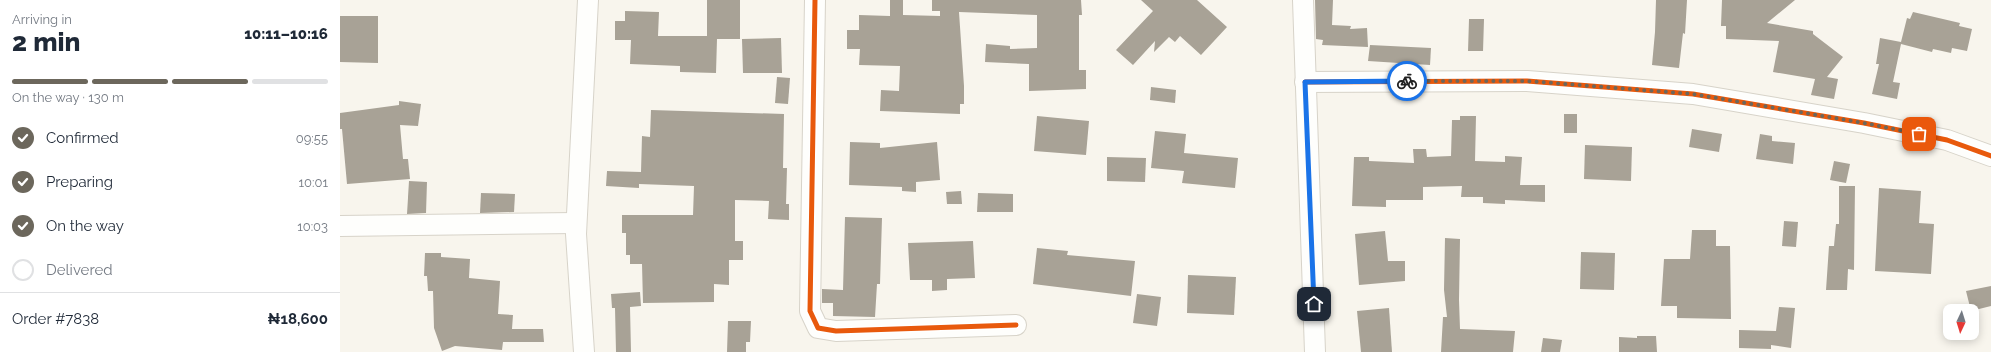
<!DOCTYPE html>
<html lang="en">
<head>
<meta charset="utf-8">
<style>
  :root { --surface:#fff; --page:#f6f6f7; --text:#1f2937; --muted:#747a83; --line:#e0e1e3; --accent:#6c675c }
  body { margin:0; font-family:Raleway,sans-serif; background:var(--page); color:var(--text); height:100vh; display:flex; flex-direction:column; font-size:15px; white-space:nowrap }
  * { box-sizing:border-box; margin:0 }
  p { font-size:13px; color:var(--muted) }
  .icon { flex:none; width:22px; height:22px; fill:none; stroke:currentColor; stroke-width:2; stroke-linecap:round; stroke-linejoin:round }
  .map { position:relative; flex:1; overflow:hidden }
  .panel { display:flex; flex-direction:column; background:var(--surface); width:340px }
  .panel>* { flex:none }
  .needle { width:26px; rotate:184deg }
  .tools { position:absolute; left:1603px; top:304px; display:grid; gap:8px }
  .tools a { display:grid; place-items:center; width:36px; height:36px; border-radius:8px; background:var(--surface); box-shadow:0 2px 10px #0003; font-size:20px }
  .pin { position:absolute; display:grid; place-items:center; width:34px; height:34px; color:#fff; margin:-17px; border-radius:8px; box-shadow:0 2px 6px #0006 }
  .courier { position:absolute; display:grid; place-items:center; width:40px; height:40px; margin:-20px; border:3px solid #1a73e8; border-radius:50%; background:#fff; color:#222; box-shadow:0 1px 5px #0007 }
  .overview em { font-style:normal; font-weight:800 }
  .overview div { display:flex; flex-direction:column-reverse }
  .overview { display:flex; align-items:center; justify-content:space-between; height:68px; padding:0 12px }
  h1 { font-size:26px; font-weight:800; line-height:30px }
  .bar { display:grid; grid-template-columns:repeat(4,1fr); gap:6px 4px; align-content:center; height:48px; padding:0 12px }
  .bar i { height:5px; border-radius:3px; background:var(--line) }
  .bar .selected { background:var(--accent) }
  .bar p { grid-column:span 4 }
  .line { display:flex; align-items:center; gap:10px; padding:0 12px; border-top:1px solid var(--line) }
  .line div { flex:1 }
  ol { padding:0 12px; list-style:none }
  li { display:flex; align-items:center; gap:12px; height:44px }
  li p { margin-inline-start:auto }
  li .icon { padding:4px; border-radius:50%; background:var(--accent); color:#fff; stroke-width:4 }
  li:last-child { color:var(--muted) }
  li i { width:22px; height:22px; border:2px solid var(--line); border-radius:50% }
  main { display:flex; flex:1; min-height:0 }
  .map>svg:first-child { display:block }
</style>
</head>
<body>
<main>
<section class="panel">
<div class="overview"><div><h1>2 min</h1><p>Arriving in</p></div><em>10:11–10:16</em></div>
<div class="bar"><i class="selected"></i><i class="selected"></i><i class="selected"></i><i></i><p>On the way · 130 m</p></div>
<ol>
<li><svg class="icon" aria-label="check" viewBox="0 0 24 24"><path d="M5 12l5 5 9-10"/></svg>Confirmed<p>09:55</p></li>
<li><svg class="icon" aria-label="check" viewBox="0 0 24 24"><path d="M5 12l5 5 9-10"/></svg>Preparing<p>10:01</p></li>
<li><svg class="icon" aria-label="check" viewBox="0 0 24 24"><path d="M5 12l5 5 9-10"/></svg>On the way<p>10:03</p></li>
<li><i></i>Delivered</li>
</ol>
<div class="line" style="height:52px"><div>Order #7838</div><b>₦18,600</b></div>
</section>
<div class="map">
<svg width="1651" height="352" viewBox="0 0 1651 352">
  <rect width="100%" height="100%" fill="#f8f5ed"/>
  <g fill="#a8a296">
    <polygon points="367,0 400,0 400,39 377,39 376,73 340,72 340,66 290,64 291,40 275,40 275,21 285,21 285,11 319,12 318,36 367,36"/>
    <polygon points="550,0 563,0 563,15 600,16 600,11 592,11 592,0 741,0 742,15 739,15 739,70 746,70 746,89 689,91 689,64 645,62 646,44 670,46 670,49 697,48 697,15 619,12 624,86 624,104 620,104 620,114 540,111 541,90 559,91 560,66 519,65 520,49 507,49 507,30 519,30 519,15 550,16"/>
    <polygon points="801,0 857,0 887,27 861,55 840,36 835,42 829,37 814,52 815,41 793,65 776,50 813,11"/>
    <polygon points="975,0 993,0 992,25 1011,26 1010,29 1027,28 1028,47 982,45 983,40 976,39"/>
    <polygon points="1316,0 1347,0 1345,34 1343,33 1339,68 1312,65 1315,32"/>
    <polygon points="1382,0 1455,0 1427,23 1473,31 1473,34 1503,57 1487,77 1498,79 1494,99 1471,95 1475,79 1433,72 1439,41 1386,39 1386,26 1381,26"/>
    <polygon points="1573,12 1620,23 1619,26 1632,29 1627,51 1612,48 1611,53 1593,49 1592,52 1561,44 1553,82 1560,83 1557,99 1532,94 1539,64 1536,64 1540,38 1561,42 1567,18 1570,19"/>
    <polygon points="0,16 38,16 38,63 0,62"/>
    <polygon points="1129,19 1144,19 1143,51 1128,51"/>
    <polygon points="441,38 442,73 403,73 402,39"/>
    <polygon points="1030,45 1091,48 1090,65 1028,61"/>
    <polygon points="437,77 450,78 448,104 435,103"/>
    <polygon points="811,87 836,90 835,103 810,100"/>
    <polygon points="59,101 81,104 78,126 60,125 63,159 68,159 70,179 7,184 2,129 0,129 0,113 59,105"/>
    <polygon points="311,110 444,114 443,168 447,168 446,204 449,204 449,220 428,219 429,201 395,200 395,241 403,241 403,260 389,260 389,285 374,284 374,302 303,303 302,264 290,264 290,255 286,255 286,233 282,233 282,215 353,215 354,186 299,184 299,188 266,186 267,171 301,172 302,136 310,137"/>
    <rect x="1224" y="114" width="13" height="19"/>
    <polygon points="697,116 749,121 746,155 694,151"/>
    <polygon points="1120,116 1136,116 1135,161 1165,162 1165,156 1182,157 1180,185 1205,185 1205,202 1165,200 1165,204 1143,203 1143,197 1121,197 1122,186 1083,187 1083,200 1046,200 1046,207 1012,206 1014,157 1029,157 1029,161 1074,163 1073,149 1086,149 1087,157 1111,156 1112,120 1120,120"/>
    <polygon points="1352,129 1382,134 1379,152 1349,147"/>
    <polygon points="815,131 846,134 844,153 898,158 895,188 842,183 844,171 811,168"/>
    <polygon points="1420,134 1432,136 1432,141 1455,143 1453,164 1416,159"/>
    <polygon points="510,142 540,143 540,148 597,142 600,180 576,182 576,192 562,191 562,187 509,185"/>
    <polygon points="1245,145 1292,147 1291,181 1244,179"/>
    <polygon points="767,157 806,158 805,182 767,181"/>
    <polygon points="1494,161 1510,164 1506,183 1490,180"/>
    <polygon points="69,181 87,182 86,213 67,214"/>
    <polygon points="1499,186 1515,186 1514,270 1508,269 1507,290 1486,290 1489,246 1494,246 1496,224 1499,224"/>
    <polygon points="1539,188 1581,191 1579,223 1594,224 1591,274 1535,271"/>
    <polygon points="621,191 622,204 607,204 606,192"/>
    <polygon points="141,193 175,194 174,212 140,213"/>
    <polygon points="638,193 673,194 673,212 637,212"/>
    <polygon points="505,217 542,218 540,284 537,284 535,317 493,316 493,303 482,303 482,289 503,290"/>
    <polygon points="1444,221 1458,222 1456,247 1442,246"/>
    <polygon points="1352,230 1376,230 1376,246 1390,246 1391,319 1337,318 1337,306 1321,306 1324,259 1350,259"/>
    <polygon points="1045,231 1048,261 1065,261 1065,281 1019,285 1015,234"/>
    <polygon points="1105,238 1120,239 1119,300 1120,329 1175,331 1173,352 1101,352 1103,317 1107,317 1104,290"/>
    <polygon points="633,241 635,278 607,279 607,290 592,291 592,280 570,280 568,243"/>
    <polygon points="697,248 728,251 727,255 795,261 791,296 693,284"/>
    <polygon points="1241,252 1275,253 1274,290 1240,289"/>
    <polygon points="85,253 101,253 101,257 130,259 129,278 160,281 158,314 173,315 172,329 203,329 204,342 163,342 162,350 115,346 102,351 94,328 93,291 88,291 87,276 84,276"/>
    <polygon points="848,275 896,277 894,315 847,313"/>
    <polygon points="1651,286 1651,306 1631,311 1626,291"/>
    <polygon points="300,292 301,306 290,307 291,352 276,352 275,308 272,308 271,294"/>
    <polygon points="797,294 821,297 817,326 793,323"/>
    <polygon points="1439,307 1455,308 1451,348 1431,345 1431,349 1399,348 1399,330 1436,331"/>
    <polygon points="1049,308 1052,352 1021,352 1017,311"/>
    <polygon points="388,321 411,321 410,342 406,342 406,352 387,352"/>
    <polygon points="1297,336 1316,336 1317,352 1279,352 1279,337 1297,338"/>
    <polygon points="1203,338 1222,340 1220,352 1201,352"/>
  </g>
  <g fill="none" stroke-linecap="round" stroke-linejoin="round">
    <g stroke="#d7d3c9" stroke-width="22">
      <g id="street">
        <polyline points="475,0 470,311 478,328 496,331 676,325"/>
        <polyline points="963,0 975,352"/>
        <polyline points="965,82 1187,81 1353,94 1524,123 1607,140 1651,156"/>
        <polyline points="0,226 236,223"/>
        <polyline points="244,352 236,234 248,0"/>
      </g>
    </g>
    <use href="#street" stroke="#fefefc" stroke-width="20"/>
    <g stroke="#fff" stroke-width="8">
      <g id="cycleway">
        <polyline points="475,0 470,311 478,328 496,331 676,325"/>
        <polyline points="965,82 1187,81 1353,94 1524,123 1607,140 1651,156"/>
      </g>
    </g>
    <use href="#cycleway" stroke="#e8590c" stroke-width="5"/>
  </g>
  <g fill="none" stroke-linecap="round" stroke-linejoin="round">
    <polyline stroke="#6c675c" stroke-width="4" stroke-dasharray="0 7.2" points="1067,81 1187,81 1353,94 1524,123 1579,134"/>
    <polyline stroke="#1a73e8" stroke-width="5" points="974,304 965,82 1067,81"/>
  </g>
</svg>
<div class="tools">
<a><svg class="needle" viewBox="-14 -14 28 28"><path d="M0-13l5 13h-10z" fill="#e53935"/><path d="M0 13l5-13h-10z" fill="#747a83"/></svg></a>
</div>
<div class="pin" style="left:1579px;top:134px;background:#ea580c"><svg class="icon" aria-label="bag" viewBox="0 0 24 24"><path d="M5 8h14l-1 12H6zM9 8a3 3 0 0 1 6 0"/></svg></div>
<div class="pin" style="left:974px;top:304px;background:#1f2937"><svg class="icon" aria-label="home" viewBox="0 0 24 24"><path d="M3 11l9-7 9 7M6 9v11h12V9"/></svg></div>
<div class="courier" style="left:1067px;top:81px"><svg class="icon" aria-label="bike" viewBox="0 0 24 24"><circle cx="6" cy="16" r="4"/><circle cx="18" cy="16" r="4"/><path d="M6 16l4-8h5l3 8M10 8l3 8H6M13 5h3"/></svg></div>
</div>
</main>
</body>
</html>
